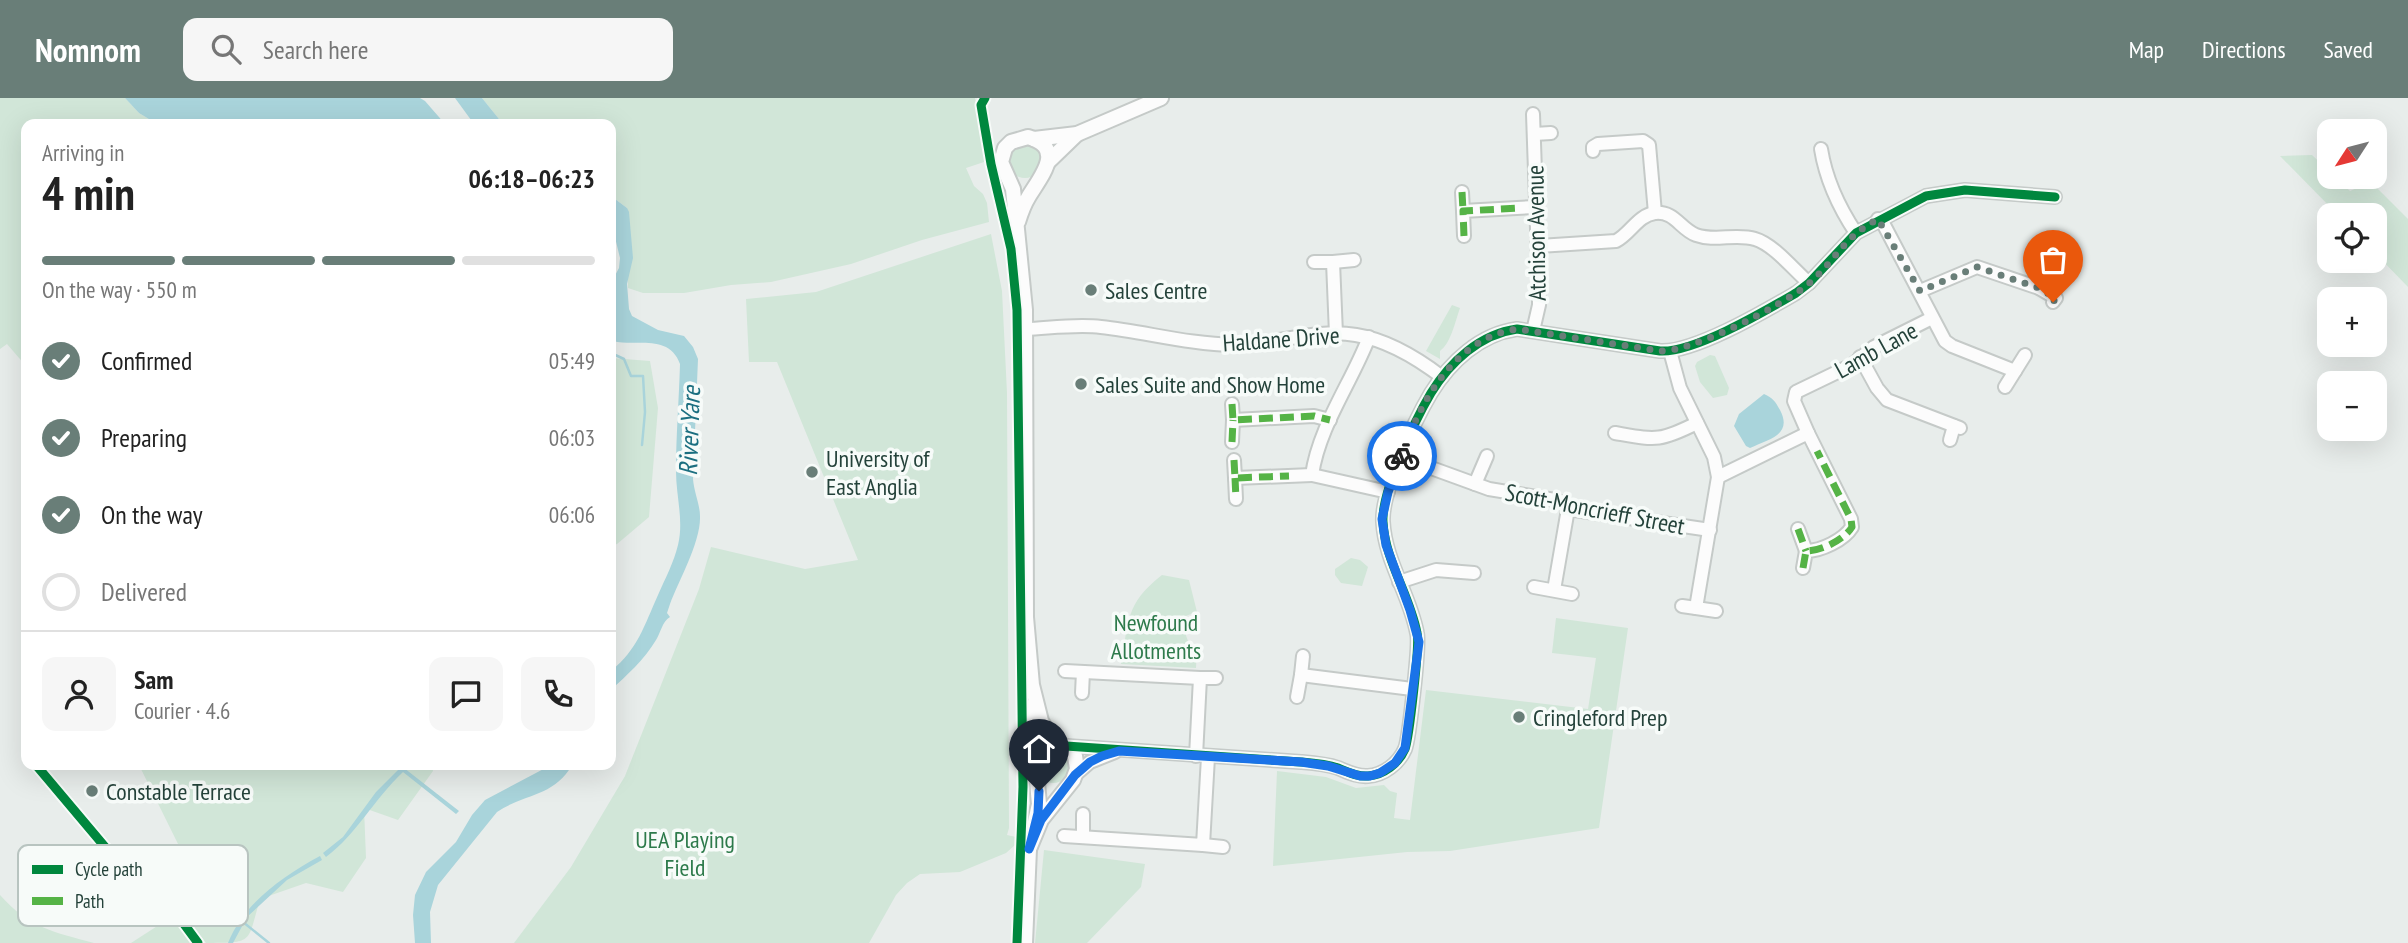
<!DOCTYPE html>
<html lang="en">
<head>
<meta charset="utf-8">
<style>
  :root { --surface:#fff; --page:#f6f6f6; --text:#222; --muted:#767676; --line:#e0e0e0; --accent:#697e78 }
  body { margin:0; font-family:"PT Sans Narrow",sans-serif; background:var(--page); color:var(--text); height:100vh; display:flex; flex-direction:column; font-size:26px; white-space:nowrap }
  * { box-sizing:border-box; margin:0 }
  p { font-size:23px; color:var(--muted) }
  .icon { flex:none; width:38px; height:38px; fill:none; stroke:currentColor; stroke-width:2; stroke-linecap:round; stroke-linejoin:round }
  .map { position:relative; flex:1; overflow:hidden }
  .panel { position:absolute; left:21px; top:21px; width:595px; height:651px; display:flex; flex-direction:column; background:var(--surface); border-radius:14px; box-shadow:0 7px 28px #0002 }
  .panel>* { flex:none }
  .needle { width:46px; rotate:234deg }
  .fabs { position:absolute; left:2317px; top:21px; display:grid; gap:14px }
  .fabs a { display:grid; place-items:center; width:70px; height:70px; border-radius:14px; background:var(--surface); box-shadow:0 7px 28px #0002; font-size:35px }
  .pin { position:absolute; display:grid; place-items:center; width:60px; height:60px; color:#fff; margin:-72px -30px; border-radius:50% 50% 50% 0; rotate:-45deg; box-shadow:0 0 7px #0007 }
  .pin .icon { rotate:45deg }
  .courier { position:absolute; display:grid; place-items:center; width:70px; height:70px; margin:-35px; border:5px solid #1a73e8; border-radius:50%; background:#fff; color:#222; box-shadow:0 2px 9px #0007 }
  .headline em { font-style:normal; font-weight:700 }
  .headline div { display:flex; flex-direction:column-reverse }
  .headline { display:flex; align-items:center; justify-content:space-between; height:119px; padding:0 21px }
  h1 { font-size:46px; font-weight:700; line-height:52px }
  .bar { display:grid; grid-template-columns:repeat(4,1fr); gap:10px 7px; align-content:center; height:84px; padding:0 21px }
  .bar i { height:9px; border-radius:5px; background:var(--line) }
  .bar .selected { background:var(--accent) }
  .bar p { grid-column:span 4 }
  .line { display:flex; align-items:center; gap:18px; padding:0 21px; border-top:2px solid var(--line) }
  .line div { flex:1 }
  .round { display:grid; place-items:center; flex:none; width:74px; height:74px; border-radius:14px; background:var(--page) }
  ol { padding:0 21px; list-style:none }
  li { display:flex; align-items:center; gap:21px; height:77px }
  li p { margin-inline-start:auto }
  li .icon { padding:7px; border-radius:50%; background:var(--accent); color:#fff; stroke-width:4 }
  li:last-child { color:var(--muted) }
  li i { width:38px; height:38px; border:4px solid var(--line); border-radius:50% }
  header { display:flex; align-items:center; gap:42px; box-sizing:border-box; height:98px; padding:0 35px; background:var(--accent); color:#fff }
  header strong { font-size:33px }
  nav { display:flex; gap:38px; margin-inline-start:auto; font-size:24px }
  .search { width:490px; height:63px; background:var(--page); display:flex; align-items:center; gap:18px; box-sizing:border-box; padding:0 24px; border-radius:14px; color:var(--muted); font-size:26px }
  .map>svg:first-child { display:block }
</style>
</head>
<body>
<header>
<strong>Nomnom</strong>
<div class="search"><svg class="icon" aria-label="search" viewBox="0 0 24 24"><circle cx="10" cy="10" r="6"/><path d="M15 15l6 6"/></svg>Search here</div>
<nav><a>Map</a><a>Directions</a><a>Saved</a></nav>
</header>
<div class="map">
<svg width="2408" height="845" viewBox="0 0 2408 845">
  <rect width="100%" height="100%" fill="#e8edeb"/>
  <g fill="#d1e6d8">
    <polygon points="0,0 125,0 139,15 157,26 26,26 26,268 7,246 0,251"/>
    <polygon points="482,0 975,0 980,36 987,63 966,70 974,88 983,96 987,105 989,124 922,142 851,166 771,184 731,187 684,195 643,195 628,190 627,110 611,98 611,26 503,26"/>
    <circle cx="1025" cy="63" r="17"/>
    <polygon points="2312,57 2329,73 2329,79 2335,79 2350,93 2371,84 2408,121 2408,189 2375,155 2375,117 2338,117 2280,58"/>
    <polygon points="991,136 1002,193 1007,295 1009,730 1007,737 1016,739 1015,747 1006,755 960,774 920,776 907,785 896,797 869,845 514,845 571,769 625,678 699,491 711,449 805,471 858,462 777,264 749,264 746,201 816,194"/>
    <path d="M1452,207L1460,210C1455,224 1451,245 1440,253V261L1426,253Z"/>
    <polygon points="1710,257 1715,258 1729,290 1727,297 1713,300 1700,284 1695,268 1697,264"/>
    <polygon points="611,260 650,263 658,310 649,419 617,446 611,448"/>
    <polygon points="1351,460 1360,462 1368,469 1362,488 1341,485 1335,477 1335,471"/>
    <path d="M1162,477L1189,482L1197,514L1180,520L1190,549L1197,548L1196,570L1121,566C1129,523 1125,506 1162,477Z"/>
    <polygon points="1556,520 1628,530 1599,730 1450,753 1407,754 1273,768 1277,673 1326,679 1356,690 1384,687 1390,693 1397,695 1394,720 1410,722 1426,592 1588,611 1596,560 1552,555"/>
    <circle cx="1053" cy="668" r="17"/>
    <path d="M139,667H432L433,673L398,722L364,710L366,760L343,794L306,785L260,801C247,845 255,845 206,845L189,824L179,806V748Z"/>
    <polygon points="1044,752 1145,766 1141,789 1087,845 1035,845"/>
    <path d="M0,797C29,830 54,834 94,845H0Z"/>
    <polygon points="162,825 175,825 190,838 192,845 131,845"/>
  </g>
  <g fill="#a9d4db">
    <polygon points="125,0 420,0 425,3 445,26 157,26 139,15"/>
    <polygon points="455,0 482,0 503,26 474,26"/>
    <path d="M611,98L627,110L629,114L633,160L627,186L629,211L632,218L658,232L684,238L693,249L698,261L693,381C694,394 700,407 700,418C701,444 679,482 670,506L667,515L670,519C662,524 661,534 656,542C644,562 627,577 611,592V573C638,551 644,528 658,497C665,481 674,464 678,447C684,422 676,399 676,373C676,337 679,302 680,266C669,235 635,249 613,243L615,240L611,228V185L619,170L620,160L611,123Z"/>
    <path d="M1764,296C1773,300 1775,303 1780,312C1793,337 1769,341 1750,350L1746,348L1734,328L1739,316Z"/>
    <path d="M403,667H406L404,670L459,713L456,716L403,674C374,701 357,736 326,759L323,755L343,739L376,694Z"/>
    <path d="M551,667H572C554,699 525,695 497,714L438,787L430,814L431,845H415L413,817L415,797L426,774L456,744L472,717L485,702Z"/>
    <path d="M320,758L322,762L287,782L247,819L233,845H228C244,805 283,778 320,758Z"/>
  </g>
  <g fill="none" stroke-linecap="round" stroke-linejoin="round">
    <g stroke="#a9d4db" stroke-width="2.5">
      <polyline points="611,255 624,261 631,278 643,278 645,314 642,347"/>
      <polyline points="243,824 269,845"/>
    </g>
    <g stroke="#c5cac8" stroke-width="16">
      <g id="minor">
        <polyline points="1533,16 1539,188 1539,207 1533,233"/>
        <polyline points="1534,36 1551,35"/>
        <path d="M1821,51C1826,82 1838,108 1856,135"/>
        <polyline points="1593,53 1593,49 1598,46 1643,43 1649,47 1655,115"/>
        <polyline points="1462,94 1463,113"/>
        <polyline points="1878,121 1884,127 1945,243 1952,248 2015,273 2005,289"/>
        <polyline points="1464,138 1463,113 1535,109"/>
        <path d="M1539,148L1616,143C1630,136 1638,117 1655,115C1675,113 1680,131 1696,137C1715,144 1736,135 1755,141C1773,146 1795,173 1809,185"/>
        <polyline points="1314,164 1333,164 1336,236"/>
        <polyline points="1333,164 1354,162"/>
        <polyline points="2039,190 2047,175"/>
        <polyline points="1920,193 1977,169 2039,190 2056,200 2053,204"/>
        <path d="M1026,231C1050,230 1077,226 1101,229C1146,234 1188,246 1234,247C1274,247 1316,230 1356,237C1388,242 1417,260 1442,279"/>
        <path d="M1369,239C1352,284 1319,328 1312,377L1388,394"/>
        <polyline points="1670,253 1680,290 1714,359 1718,379 1696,510 1716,513"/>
        <polyline points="1860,259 1877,290 1887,302 1960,330"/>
        <polyline points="2015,273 2025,257"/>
        <polyline points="1232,306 1233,322 1314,318 1330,322"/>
        <path d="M1615,335C1656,342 1659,344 1697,325"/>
        <polyline points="1808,335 1794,303 1796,294 1852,267 1874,249 1932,220"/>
        <polyline points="1950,342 1954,328"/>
        <polyline points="1232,344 1233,322"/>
        <polyline points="1401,359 1489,391 1555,402 1564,405 1568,411 1710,432"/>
        <polyline points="1234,362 1235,380 1312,377"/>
        <path d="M1718,379L1808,335L1851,421L1852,429C1844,442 1821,453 1806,453L1803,470"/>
        <polyline points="1235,380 1236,401"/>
        <polyline points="1475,386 1487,358"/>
        <polyline points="1798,431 1806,453"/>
        <polyline points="1399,484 1436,472 1474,475"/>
        <polyline points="1534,489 1572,496"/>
        <polyline points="1554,492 1568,411"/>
        <polyline points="1682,508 1696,510"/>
        <polyline points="1065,573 1200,580"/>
        <polyline points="1301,577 1303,558"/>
        <polyline points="1082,595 1083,574"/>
        <polyline points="1297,599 1301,577 1412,591"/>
        <path d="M1066,648L1301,664C1313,665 1326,666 1338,670C1348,674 1357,679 1368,678C1384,677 1399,665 1405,651C1409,641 1420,546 1417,535C1410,497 1385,463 1383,424C1381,394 1415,322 1431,295C1450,264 1480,236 1517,231L1660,253C1694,255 1765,213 1796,195L1809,185L1856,135L1926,98L1965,92L2055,99"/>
        <polyline points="1196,658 1200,580 1216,580"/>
        <polyline points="1075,677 1090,664 1115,654"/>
        <polyline points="1064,738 1203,747 1208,659"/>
        <polyline points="1083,738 1083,716"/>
        <polyline points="1203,747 1223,749"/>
      </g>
    </g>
    <g stroke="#c5cac8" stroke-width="18">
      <g id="tertiary">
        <polyline points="1034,41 1077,36 1161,0"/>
        <polyline points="1048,64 1077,36"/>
        <path d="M1018,124C1021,114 1024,106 1029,98C1041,78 1066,50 1028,39L1011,44L1005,50L1001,64L1013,91L1025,212L1026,519L1032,587L1041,623L1051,640L1071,653L1075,658L1077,671L1073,682L1041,722L1029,751"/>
        <polyline points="1025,845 1029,751 1039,706 1037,684 1031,670 1034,655 1030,609"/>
      </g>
    </g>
    <use href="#minor" stroke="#fcfcfc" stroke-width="12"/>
    <use href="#tertiary" stroke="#fcfcfc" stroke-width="14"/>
    <g stroke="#55b346" stroke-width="7" stroke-dasharray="14 7" stroke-linecap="butt">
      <polyline points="1462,94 1463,113"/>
      <polyline points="1464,138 1463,113 1521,110"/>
      <polyline points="1232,306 1233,322 1314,318 1330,322"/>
      <polyline points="1232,344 1233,322"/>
      <polyline points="1234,362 1235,380 1289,378"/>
      <polyline points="1235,380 1236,401"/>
      <polyline points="1798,431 1806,453"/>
      <path d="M1803,470L1806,453C1821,453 1844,442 1852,429L1851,421L1817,353"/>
    </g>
    <g stroke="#f7fbf9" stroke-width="13">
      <g id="cycleway">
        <polyline points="985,0 981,7 991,66 1011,151 1017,212 1023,689 1017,845"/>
        <path d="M1066,648L1301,664C1313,665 1326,666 1338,670C1348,674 1357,679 1368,678C1384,677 1399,665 1405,651C1409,641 1420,546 1417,535C1410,497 1385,463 1383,424C1381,394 1415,322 1431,295C1450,264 1480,236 1517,231L1660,253C1694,255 1765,213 1796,195L1809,185L1856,135L1926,98L1965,92L2055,99"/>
        <polyline points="36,667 143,794 164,806 181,822 198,845"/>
      </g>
    </g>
    <use href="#cycleway" stroke="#00873e" stroke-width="9"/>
  </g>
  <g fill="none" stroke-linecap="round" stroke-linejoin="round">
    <path stroke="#697e78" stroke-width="7" stroke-dasharray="0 12.6" d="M1402,358C1419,304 1456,239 1517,231L1660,253C1690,255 1783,207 1807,187C1836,163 1842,140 1878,121L1920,193L1977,169L2039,190L2056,200L2053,204"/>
    <polyline stroke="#1a73e8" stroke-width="9" points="1039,693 1038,715 1029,751 1041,722 1075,677 1090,664 1102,658 1119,653 1301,664 1328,668 1360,678 1370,678 1380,675 1395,665 1405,650 1419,544 1410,512 1386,447 1382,421 1388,394 1402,358"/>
  </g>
  <g fill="#697e78" stroke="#f7fbf9" stroke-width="2.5">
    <circle cx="1091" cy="192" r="7"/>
    <circle cx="1081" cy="286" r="7"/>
    <circle cx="812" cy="374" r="7"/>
    <circle cx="1519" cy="619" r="7"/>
    <circle cx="92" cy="693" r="7"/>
  </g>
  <g text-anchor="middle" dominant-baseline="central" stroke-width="7" stroke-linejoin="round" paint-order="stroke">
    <g font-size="24" fill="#24423a" stroke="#f7fbf9">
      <text transform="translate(1536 135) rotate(-91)">Atchison Avenue</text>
      <text transform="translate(1281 241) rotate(-4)">Haldane Drive</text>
      <text transform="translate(1876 252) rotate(-29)">Lamb Lane</text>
      <text transform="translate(1595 411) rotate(11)">Scott-Moncrieff Street</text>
    </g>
    <g font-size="24" fill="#24423a" stroke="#f7fbf9" text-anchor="start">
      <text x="1105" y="192">Sales Centre</text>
      <text x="1095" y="286">Sales Suite and Show Home</text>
      <text x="826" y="360">University of<tspan x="826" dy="28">East Anglia</tspan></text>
      <text x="1533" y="619">Cringleford Prep</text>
      <text x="106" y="693">Constable Terrace</text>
    </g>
    <g font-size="24" fill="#2d7a4b" stroke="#f7fbf9">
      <text x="1156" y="524">Newfound<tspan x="1156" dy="28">Allotments</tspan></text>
      <text x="685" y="741">UEA Playing<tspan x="685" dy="28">Field</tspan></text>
    </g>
    <g font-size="26" font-style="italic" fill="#1c6f80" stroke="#f7fbf9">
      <text transform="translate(689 333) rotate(-88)">River Yare</text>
    </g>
  </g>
  <rect x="18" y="747" width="230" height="81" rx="10" fill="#f7fbf9" stroke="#b8c4c0" stroke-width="2"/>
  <rect x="32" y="767" width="31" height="9" fill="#00873e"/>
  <rect x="32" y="799" width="31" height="8" fill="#55b346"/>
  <g font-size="19" fill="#24423a">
    <text x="75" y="778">Cycle path</text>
    <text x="75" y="810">Path</text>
  </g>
</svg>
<div class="fabs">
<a><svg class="needle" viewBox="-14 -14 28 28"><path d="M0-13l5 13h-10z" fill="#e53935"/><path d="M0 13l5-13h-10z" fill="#767676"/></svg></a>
<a><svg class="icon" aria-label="locate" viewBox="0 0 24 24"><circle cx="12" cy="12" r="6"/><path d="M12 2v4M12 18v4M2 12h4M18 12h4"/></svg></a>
<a>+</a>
<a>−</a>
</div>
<div class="pin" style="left:2053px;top:204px;background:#ea580c"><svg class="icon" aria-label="bag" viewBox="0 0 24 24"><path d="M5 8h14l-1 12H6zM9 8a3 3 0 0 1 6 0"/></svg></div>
<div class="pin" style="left:1039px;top:693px;background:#1f2937"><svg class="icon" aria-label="home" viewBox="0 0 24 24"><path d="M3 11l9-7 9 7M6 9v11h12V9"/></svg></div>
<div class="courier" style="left:1402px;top:358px"><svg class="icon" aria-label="bike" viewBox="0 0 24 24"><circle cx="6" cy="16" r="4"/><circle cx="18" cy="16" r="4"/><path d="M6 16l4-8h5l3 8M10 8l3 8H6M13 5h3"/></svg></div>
<section class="panel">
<div class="headline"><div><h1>4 min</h1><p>Arriving in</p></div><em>06:18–06:23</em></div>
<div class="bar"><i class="selected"></i><i class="selected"></i><i class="selected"></i><i></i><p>On the way · 550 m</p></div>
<ol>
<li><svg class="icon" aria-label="check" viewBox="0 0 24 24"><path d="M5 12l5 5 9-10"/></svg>Confirmed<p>05:49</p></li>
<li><svg class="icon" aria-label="check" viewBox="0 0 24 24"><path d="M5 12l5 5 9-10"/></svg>Preparing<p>06:03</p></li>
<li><svg class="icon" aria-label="check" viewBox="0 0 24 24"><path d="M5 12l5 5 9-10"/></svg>On the way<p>06:06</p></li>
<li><i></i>Delivered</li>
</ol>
<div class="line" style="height:126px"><a class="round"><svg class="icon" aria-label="person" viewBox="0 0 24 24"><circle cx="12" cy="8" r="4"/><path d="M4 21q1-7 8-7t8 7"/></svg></a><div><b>Sam</b><p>Courier · 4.6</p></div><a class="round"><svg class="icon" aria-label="chat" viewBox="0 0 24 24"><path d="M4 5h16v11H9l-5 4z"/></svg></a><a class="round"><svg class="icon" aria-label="phone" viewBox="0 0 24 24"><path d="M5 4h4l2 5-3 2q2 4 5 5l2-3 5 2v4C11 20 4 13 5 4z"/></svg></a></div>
</section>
</div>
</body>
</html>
